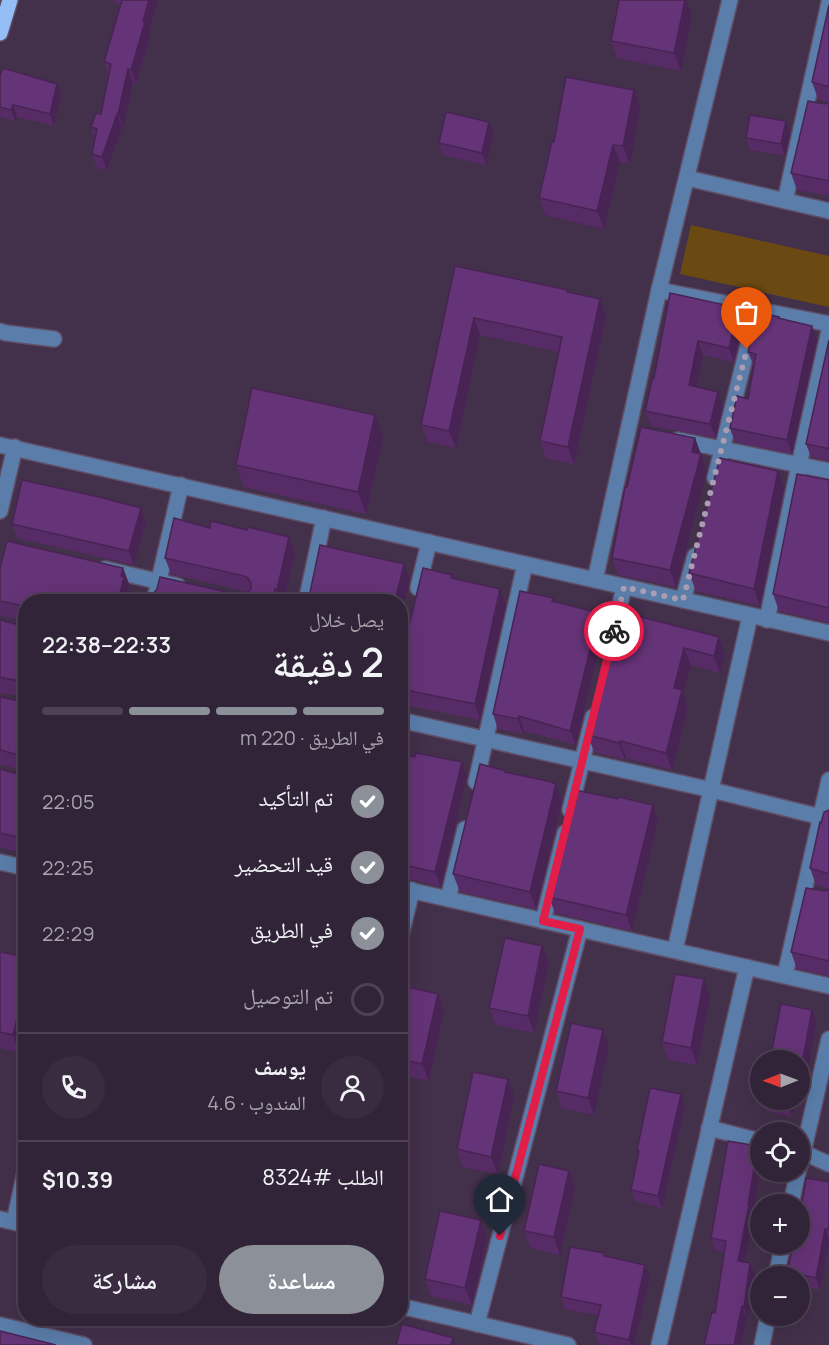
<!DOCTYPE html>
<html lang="ar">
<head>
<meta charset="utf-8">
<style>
  :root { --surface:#322438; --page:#3a2c40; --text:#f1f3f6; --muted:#a8a4ae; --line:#4d4153; --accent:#8c9099 }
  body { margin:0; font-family:Manrope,"Noto Naskh Arabic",sans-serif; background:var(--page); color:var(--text); direction:rtl; height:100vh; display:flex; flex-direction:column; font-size:22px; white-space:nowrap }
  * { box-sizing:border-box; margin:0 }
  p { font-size:20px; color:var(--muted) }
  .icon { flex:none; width:33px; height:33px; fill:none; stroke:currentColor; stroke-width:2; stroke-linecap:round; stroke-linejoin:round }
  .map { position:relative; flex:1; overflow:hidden; direction:ltr }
  .sheet { position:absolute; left:18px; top:594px; width:390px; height:732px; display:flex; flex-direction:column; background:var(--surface); border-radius:24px; box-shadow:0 6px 24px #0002,0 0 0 2px var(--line); direction:rtl }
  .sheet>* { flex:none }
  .needle { width:39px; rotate:269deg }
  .fabs { position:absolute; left:750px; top:1050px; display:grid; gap:12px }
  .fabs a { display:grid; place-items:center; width:60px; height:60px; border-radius:50%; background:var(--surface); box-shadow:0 6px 24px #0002,0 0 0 2px var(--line); font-size:30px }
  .pin { position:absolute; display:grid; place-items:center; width:51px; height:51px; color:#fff; margin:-62px -26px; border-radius:50% 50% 50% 0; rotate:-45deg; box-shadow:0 0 6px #0007 }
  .pin .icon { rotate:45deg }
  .courier { position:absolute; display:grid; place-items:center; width:60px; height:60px; margin:-30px; border:4px solid #e11d48; border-radius:50%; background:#fff; color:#222; box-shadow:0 2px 8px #0007 }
  .headline em { font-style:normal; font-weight:600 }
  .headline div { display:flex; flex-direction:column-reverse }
  .headline { display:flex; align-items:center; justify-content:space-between; height:102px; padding:0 24px }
  h1 { font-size:39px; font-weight:600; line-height:45px }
  .bar { display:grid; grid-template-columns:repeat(4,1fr); gap:9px 6px; align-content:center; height:72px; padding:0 24px }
  .bar i { height:8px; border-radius:4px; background:var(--line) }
  .bar .active { background:var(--accent) }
  .bar p { grid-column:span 4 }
  .line { display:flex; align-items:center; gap:15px; padding:0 24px; border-top:2px solid var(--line) }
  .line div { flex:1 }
  .round { display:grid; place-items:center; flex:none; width:63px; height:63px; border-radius:32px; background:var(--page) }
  ol { padding:0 24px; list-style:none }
  li { display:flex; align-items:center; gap:18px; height:66px }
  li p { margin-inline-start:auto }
  li .icon { padding:6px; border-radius:50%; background:var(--accent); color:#fff; stroke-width:4 }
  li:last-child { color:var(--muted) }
  li i { width:33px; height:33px; border:3px solid var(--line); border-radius:50% }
  .primary-button { display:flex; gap:12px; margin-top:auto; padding:12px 24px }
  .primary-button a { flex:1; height:69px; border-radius:36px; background:var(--accent); color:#fff; font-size:24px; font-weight:600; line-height:69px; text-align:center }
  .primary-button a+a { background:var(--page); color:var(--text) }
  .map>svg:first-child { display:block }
</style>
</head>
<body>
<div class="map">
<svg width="829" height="1345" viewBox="0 0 829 1345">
  <rect width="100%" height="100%" fill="#43304b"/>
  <polygon fill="#6a4912" points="691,225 829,256 829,307 680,274"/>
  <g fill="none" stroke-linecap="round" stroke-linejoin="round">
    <g stroke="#604e67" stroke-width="18">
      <g id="minor">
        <polyline points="687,178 829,211"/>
        <polyline points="785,201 829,3"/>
        <polyline points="659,290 829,324"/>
        <polyline points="0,331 6,333 54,339"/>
        <polyline points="678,440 829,471"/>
        <polyline points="0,445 829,633"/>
        <polyline points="715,478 757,309"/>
        <polyline points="0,511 15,447"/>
        <polyline points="105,569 178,586"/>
        <polyline points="595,580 659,290 730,0"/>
        <polyline points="418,588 429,542"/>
        <polyline points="683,600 695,556"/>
        <polyline points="154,602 181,485"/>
        <polyline points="306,602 324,518"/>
        <polyline points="767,620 799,465 829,331"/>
        <polyline points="614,629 624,587"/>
        <polyline points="400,720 712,790 829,819"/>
        <polyline points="476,782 525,564"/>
        <polyline points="570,810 593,717"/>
        <polyline points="0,862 26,868"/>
        <polyline points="400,888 829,986"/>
        <polyline points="448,899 465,829"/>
        <polyline points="543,921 565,833"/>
        <polyline points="400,939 412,890"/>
        <polyline points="675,950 750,616"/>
        <polyline points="785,975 829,780"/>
        <polyline points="709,1128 760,1141"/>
        <polyline points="800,1151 829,1164"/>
        <polyline points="800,1166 829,1039"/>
        <polyline points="791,1204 798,1172"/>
        <polyline points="0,1219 26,1225"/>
        <polyline points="14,1222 26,1168"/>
        <polyline points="776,1276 783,1244"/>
        <polyline points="400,1306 568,1345"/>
        <polyline points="477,1324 580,929"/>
        <polyline points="0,1325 84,1345"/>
        <polyline points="659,1345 747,967"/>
        <polyline points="762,1345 768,1316"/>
      </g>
    </g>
    <g stroke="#604e67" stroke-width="18">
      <polyline id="major" points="0,33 10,0"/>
    </g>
    <use href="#minor" stroke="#5a7daa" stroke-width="15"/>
    <use href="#major" stroke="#95bef6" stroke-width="15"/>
  </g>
  <g fill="#572c66">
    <polygon points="114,0 158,0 149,31 150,36 136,84 133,83 123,128 122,128 107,170 97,168 92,154 95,140 91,127 101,114 109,76 104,62 121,5 116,3"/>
    <polygon points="829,5 829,102 818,99 812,82"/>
    <polygon points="692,14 681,71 617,58 611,41"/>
    <polygon points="0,76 61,96 54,126 17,117 16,122 0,117"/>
    <polygon points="634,90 640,107 630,164 620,162 604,229 545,215 539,198 554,142"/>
    <polygon points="829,102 829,196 797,190 791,173 825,104"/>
    <polygon points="489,122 494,134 486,165 443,155 439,143"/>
    <polygon points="790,133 785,156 750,150 746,138"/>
    <polygon points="455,266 568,290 569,293 600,299 606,317 574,464 546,458 540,441 559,352 480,335 456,448 428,442 421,425"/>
    <polygon points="670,293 739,308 744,322 734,362 703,355 697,387 723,406 716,438 651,426 645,411 654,378"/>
    <polygon points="779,317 779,319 817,340 792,454 735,442 730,428 748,399 754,366 748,352"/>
    <polygon points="829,340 829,461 811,457 806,444"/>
    <polygon points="375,415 383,437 366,514 244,487 236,465"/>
    <polygon points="695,438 707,471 676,587 618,575 612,558 627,487"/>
    <polygon points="829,480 829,623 779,611 773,594"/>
    <polygon points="784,488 760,606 696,591 689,573"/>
    <polygon points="141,508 146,522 134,565 17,538 12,524"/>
    <polygon points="210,528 247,530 289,537 295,553 284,602 151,602 246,595 248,592 171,574 165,558"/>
    <polygon points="0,568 123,568 129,584 128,588 130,593 128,602 26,602 26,621 0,616"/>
    <polygon points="452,575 453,578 506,605 480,720 400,704 400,652"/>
    <polygon points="554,602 604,628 576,745 524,731 523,734 498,729 493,714"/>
    <polygon points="618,611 725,654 720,673 691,665 683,694 688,707 672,770 626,758 625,760 594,752 588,735"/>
    <polygon points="0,620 19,625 26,622 26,697 0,693"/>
    <polygon points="0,697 19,701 26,698 26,772 3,765 0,765"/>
    <polygon points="400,754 467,777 441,887 414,880 400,879"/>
    <polygon points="0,769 18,774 23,774 26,773 26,854 0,847"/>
    <polygon points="506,771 506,772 556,784 562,801 536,909 460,892 453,874"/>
    <polygon points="618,799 658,821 632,931 555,913 549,897"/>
    <polygon points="829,810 829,889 816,885 810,868 821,823"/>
    <polygon points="829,889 829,976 797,969 791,952 825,891"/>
    <polygon points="0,952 19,1053 0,1048"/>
    <polygon points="549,963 534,1033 496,1025 489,1008"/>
    <polygon points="710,997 697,1065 668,1060 662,1042"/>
    <polygon points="400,999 444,1011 429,1081 400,1075"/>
    <polygon points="812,1010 817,1022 808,1069 801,1068 800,1078 800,1060 770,1060"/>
    <polygon points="603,1030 609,1047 594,1115 562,1108 556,1091"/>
    <polygon points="508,1079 514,1096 498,1174 463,1167 457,1149"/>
    <polygon points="681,1094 685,1106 662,1208 635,1201 631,1190 639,1154 637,1150"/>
    <polygon points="762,1100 795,1100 792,1116 766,1111"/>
    <polygon points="829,1182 829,1244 820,1290 800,1286 800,1276 789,1276 787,1272"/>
    <polygon points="575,1188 560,1255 531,1248 524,1231"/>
    <polygon points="753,1215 754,1217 744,1262 750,1263 755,1275 748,1318 747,1318 741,1345 704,1345 715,1313 724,1252 715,1250 711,1238"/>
    <polygon points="481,1220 487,1238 472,1305 431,1296 425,1279"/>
    <polygon points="604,1253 605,1257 645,1265 650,1277 634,1345 605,1345 598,1343 594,1332 598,1315 565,1309 561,1297"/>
  </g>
  <g fill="#472453">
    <polygon points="149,0 158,0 149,31 150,36 136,84 131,70 143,21"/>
    <polygon points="685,0 686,0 692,14 681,71 674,53"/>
    <polygon points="128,69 133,83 123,128 118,114"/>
    <polygon points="57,84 61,96 54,126 50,114"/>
    <polygon points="634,90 640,107 630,164 623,146"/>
    <polygon points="13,105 17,117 16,122 11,110"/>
    <polygon points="117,114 122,128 107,170 102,157"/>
    <polygon points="786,121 790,133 785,156 781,144"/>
    <polygon points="489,122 494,134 486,165 482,153"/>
    <polygon points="613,145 620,162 604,229 597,211"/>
    <polygon points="600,299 606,317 574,464 568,447"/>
    <polygon points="739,308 744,322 734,362 729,348"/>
    <polygon points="474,318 480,335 456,448 449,431"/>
    <polygon points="812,326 817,340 792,454 787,440"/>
    <polygon points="698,341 703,355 694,399 689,385"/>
    <polygon points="718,392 723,406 716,438 710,424"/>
    <polygon points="375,415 383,437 366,514 358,492"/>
    <polygon points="695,438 707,471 676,587 670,570"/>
    <polygon points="778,471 784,488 760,606 754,589"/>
    <polygon points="141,508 146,522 134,565 129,551"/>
    <polygon points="289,537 295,553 284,602 281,602 277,590"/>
    <polygon points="404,564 410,580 400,618 400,602 395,602"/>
    <polygon points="123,568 129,584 128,588 130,593 128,602 118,602"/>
    <polygon points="275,589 280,602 273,602"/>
    <polygon points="500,589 506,605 480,720 475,704"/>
    <polygon points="599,613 604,628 576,745 570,731"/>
    <polygon points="719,637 725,654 720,673 714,656"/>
    <polygon points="684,648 691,665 683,694 688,707 672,770 666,753 674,688"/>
    <polygon points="519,716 524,731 523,734 518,719"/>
    <polygon points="620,741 626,758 625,760 619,743"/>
    <polygon points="462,762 467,777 441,887 435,872"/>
    <polygon points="552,782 555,788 556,784 562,801 536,909 530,892"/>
    <polygon points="653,805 658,821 632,931 626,915"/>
    <polygon points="542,946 549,963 534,1033 528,1016"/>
    <polygon points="704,979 710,997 697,1065 691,1048"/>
    <polygon points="26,981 26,1026 19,1053 13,1035"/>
    <polygon points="438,994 444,1011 429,1081 422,1064"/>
    <polygon points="812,1010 817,1022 808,1069 803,1058"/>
    <polygon points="603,1030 609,1047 594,1115 588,1098"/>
    <polygon points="800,1063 801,1068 800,1078"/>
    <polygon points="508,1079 514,1096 498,1174 491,1157"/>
    <polygon points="681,1094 685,1106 662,1208 658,1196"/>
    <polygon points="789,1100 795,1100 792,1116 788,1104"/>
    <polygon points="405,1135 411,1153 400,1201 400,1156"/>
    <polygon points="758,1146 760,1153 760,1169 753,1215 754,1217 742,1273 738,1261 748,1205"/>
    <polygon points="569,1171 575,1188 560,1255 554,1237"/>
    <polygon points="481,1220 487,1238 472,1305 465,1288"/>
    <polygon points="825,1229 829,1239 829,1244 820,1290 816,1278"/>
    <polygon points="750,1263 755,1275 748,1318 744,1307"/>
    <polygon points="645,1265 650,1277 634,1345 631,1345 629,1340"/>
    <polygon points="742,1306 747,1318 741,1345 734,1345"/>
    <polygon points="453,1338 455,1345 451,1345"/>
  </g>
  <g fill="#653377" stroke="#472453" stroke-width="1.5">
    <polygon points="122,0 149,0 143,21 145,22 131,70 128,69 118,114 117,114 102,157 92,154 97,129 91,127 96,113 101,114 111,64 104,62"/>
    <polygon points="619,0 685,0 674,53 611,41"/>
    <polygon points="829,5 829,87 812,82"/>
    <polygon points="3,68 57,84 50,114 13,105 11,110 0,107 0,76"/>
    <polygon points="566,77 634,90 623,146 613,145 597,211 539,198 552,141 554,142"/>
    <polygon points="808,101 825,104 829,102 829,181 791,173"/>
    <polygon points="446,112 489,122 482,153 439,143"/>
    <polygon points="750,115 786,121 781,144 746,138"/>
    <polygon points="455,266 568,290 567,292 600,299 568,447 540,441 562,337 474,318 449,431 421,425"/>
    <polygon points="670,293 739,308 729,348 698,341 689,385 718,392 710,424 645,411 653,377 654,378"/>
    <polygon points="758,312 779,317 778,318 812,326 787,440 730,428 737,396 748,399 756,354 748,352"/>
    <polygon points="829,340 829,449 826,448 806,444"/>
    <polygon points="252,388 375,415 358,492 236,465"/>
    <polygon points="641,427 695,438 692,452 701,454 670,570 612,558 625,487 627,487"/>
    <polygon points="720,458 778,471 754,589 689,573"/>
    <polygon points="797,474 829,480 829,608 773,594"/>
    <polygon points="22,480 95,496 141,508 129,551 12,524"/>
    <polygon points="174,518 210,528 211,521 247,530 248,527 289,537 277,590 275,589 273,602 151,602 153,594 157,589 160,577 240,595 246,595 251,589 251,583 248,578 244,576 165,558"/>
    <polygon points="7,541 123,568 121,576 124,577 118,602 26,602 26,608 23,606 0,601 0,568"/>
    <polygon points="320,545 404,564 395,602 308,602"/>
    <polygon points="423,568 452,575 451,578 500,589 475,704 400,689 400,652 404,647"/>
    <polygon points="520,591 553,598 552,601 599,613 570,731 519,716 518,719 493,714"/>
    <polygon points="618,611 719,637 714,656 684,648 674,688 682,690 666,753 620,741 619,743 588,735"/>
    <polygon points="0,620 19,625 26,622 26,684 23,682 0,677"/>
    <polygon points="0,697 19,701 26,698 26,757 0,750"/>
    <polygon points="416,753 462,762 435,872 400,864 400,754 415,757"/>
    <polygon points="480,764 506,771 505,772 552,782 552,783 556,784 530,892 453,874"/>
    <polygon points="0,769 18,774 23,774 26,773 26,839 0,833"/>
    <polygon points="575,790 618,799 619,797 653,805 626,915 549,897"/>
    <polygon points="829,810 829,874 810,868 820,822 821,823 824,812"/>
    <polygon points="806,888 825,891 829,889 829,961 791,952"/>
    <polygon points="505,938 542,946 528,1016 489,1008"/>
    <polygon points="0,952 26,957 26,981 13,1035 0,1032"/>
    <polygon points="675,974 704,979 691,1048 662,1042"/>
    <polygon points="403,986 438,994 422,1064 400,1059 400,999"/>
    <polygon points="781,1004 812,1010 803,1058 797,1056 796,1060 770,1060"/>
    <polygon points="571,1023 603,1030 588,1098 556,1091"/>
    <polygon points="473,1072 508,1079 491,1157 457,1149"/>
    <polygon points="650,1088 681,1094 658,1196 631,1190 639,1151 637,1150"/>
    <polygon points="763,1100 789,1100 788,1104"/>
    <polygon points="400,1134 405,1135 400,1156"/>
    <polygon points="728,1141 758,1146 748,1205 749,1205 738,1261 750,1263 744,1307 742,1306 734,1345 704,1345 712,1312 715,1313 726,1241 711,1238"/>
    <polygon points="539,1164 569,1171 554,1237 524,1231"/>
    <polygon points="806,1178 829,1182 829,1226 828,1230 825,1229 816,1278 787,1272 793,1244 800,1244 800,1215"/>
    <polygon points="440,1211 481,1220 465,1288 425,1279"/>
    <polygon points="570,1247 604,1253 604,1256 645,1265 629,1340 594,1332 601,1305 561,1297"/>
    <polygon points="402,1324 453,1338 451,1345 396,1345"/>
    <polygon points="0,1331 56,1345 0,1345"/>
  </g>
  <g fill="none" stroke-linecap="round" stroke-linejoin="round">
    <polyline stroke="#aa9cb1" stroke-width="6" stroke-dasharray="0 10.8" points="614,631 624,587 683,600 747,349"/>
    <polyline stroke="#e11d48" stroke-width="8" points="500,1236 580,929 543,921 614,631"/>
  </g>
</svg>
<div class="fabs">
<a><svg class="needle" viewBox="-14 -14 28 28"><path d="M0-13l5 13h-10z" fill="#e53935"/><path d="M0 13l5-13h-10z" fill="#a8a4ae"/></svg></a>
<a><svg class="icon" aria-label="locate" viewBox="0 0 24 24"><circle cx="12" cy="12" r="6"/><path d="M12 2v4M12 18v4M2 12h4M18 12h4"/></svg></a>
<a>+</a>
<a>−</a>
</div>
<div class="pin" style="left:747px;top:349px;background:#ea580c"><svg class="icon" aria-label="bag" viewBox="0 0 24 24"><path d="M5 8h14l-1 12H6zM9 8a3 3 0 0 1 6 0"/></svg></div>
<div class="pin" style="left:500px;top:1236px;background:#1f2937"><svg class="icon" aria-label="home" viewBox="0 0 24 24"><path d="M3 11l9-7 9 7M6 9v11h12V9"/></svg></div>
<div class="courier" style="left:614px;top:631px"><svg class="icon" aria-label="bike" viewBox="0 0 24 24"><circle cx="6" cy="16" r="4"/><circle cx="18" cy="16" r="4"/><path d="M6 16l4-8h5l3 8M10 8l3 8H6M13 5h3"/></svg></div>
<section class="sheet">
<div class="headline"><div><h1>2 دقيقة</h1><p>يصل خلال</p></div><em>22:33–22:38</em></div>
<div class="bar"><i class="active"></i><i class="active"></i><i class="active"></i><i></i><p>في الطريق · 220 m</p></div>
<ol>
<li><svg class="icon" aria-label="check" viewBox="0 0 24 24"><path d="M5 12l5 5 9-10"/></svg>تم التأكيد<p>22:05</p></li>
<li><svg class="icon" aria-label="check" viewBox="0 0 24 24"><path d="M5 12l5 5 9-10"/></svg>قيد التحضير<p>22:25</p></li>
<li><svg class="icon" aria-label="check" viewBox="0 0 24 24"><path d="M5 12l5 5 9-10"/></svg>في الطريق<p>22:29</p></li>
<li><i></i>تم التوصيل</li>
</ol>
<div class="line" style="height:108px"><a class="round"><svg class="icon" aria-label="person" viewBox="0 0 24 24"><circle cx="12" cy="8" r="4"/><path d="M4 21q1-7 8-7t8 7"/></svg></a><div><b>يوسف</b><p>المندوب · 4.6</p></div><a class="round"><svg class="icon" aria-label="phone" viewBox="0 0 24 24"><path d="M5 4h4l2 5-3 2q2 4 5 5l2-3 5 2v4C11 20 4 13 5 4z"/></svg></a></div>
<div class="line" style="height:78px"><div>الطلب #8324</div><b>$10.39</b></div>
<div class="primary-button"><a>مساعدة</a><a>مشاركة</a></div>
</section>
</div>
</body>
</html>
